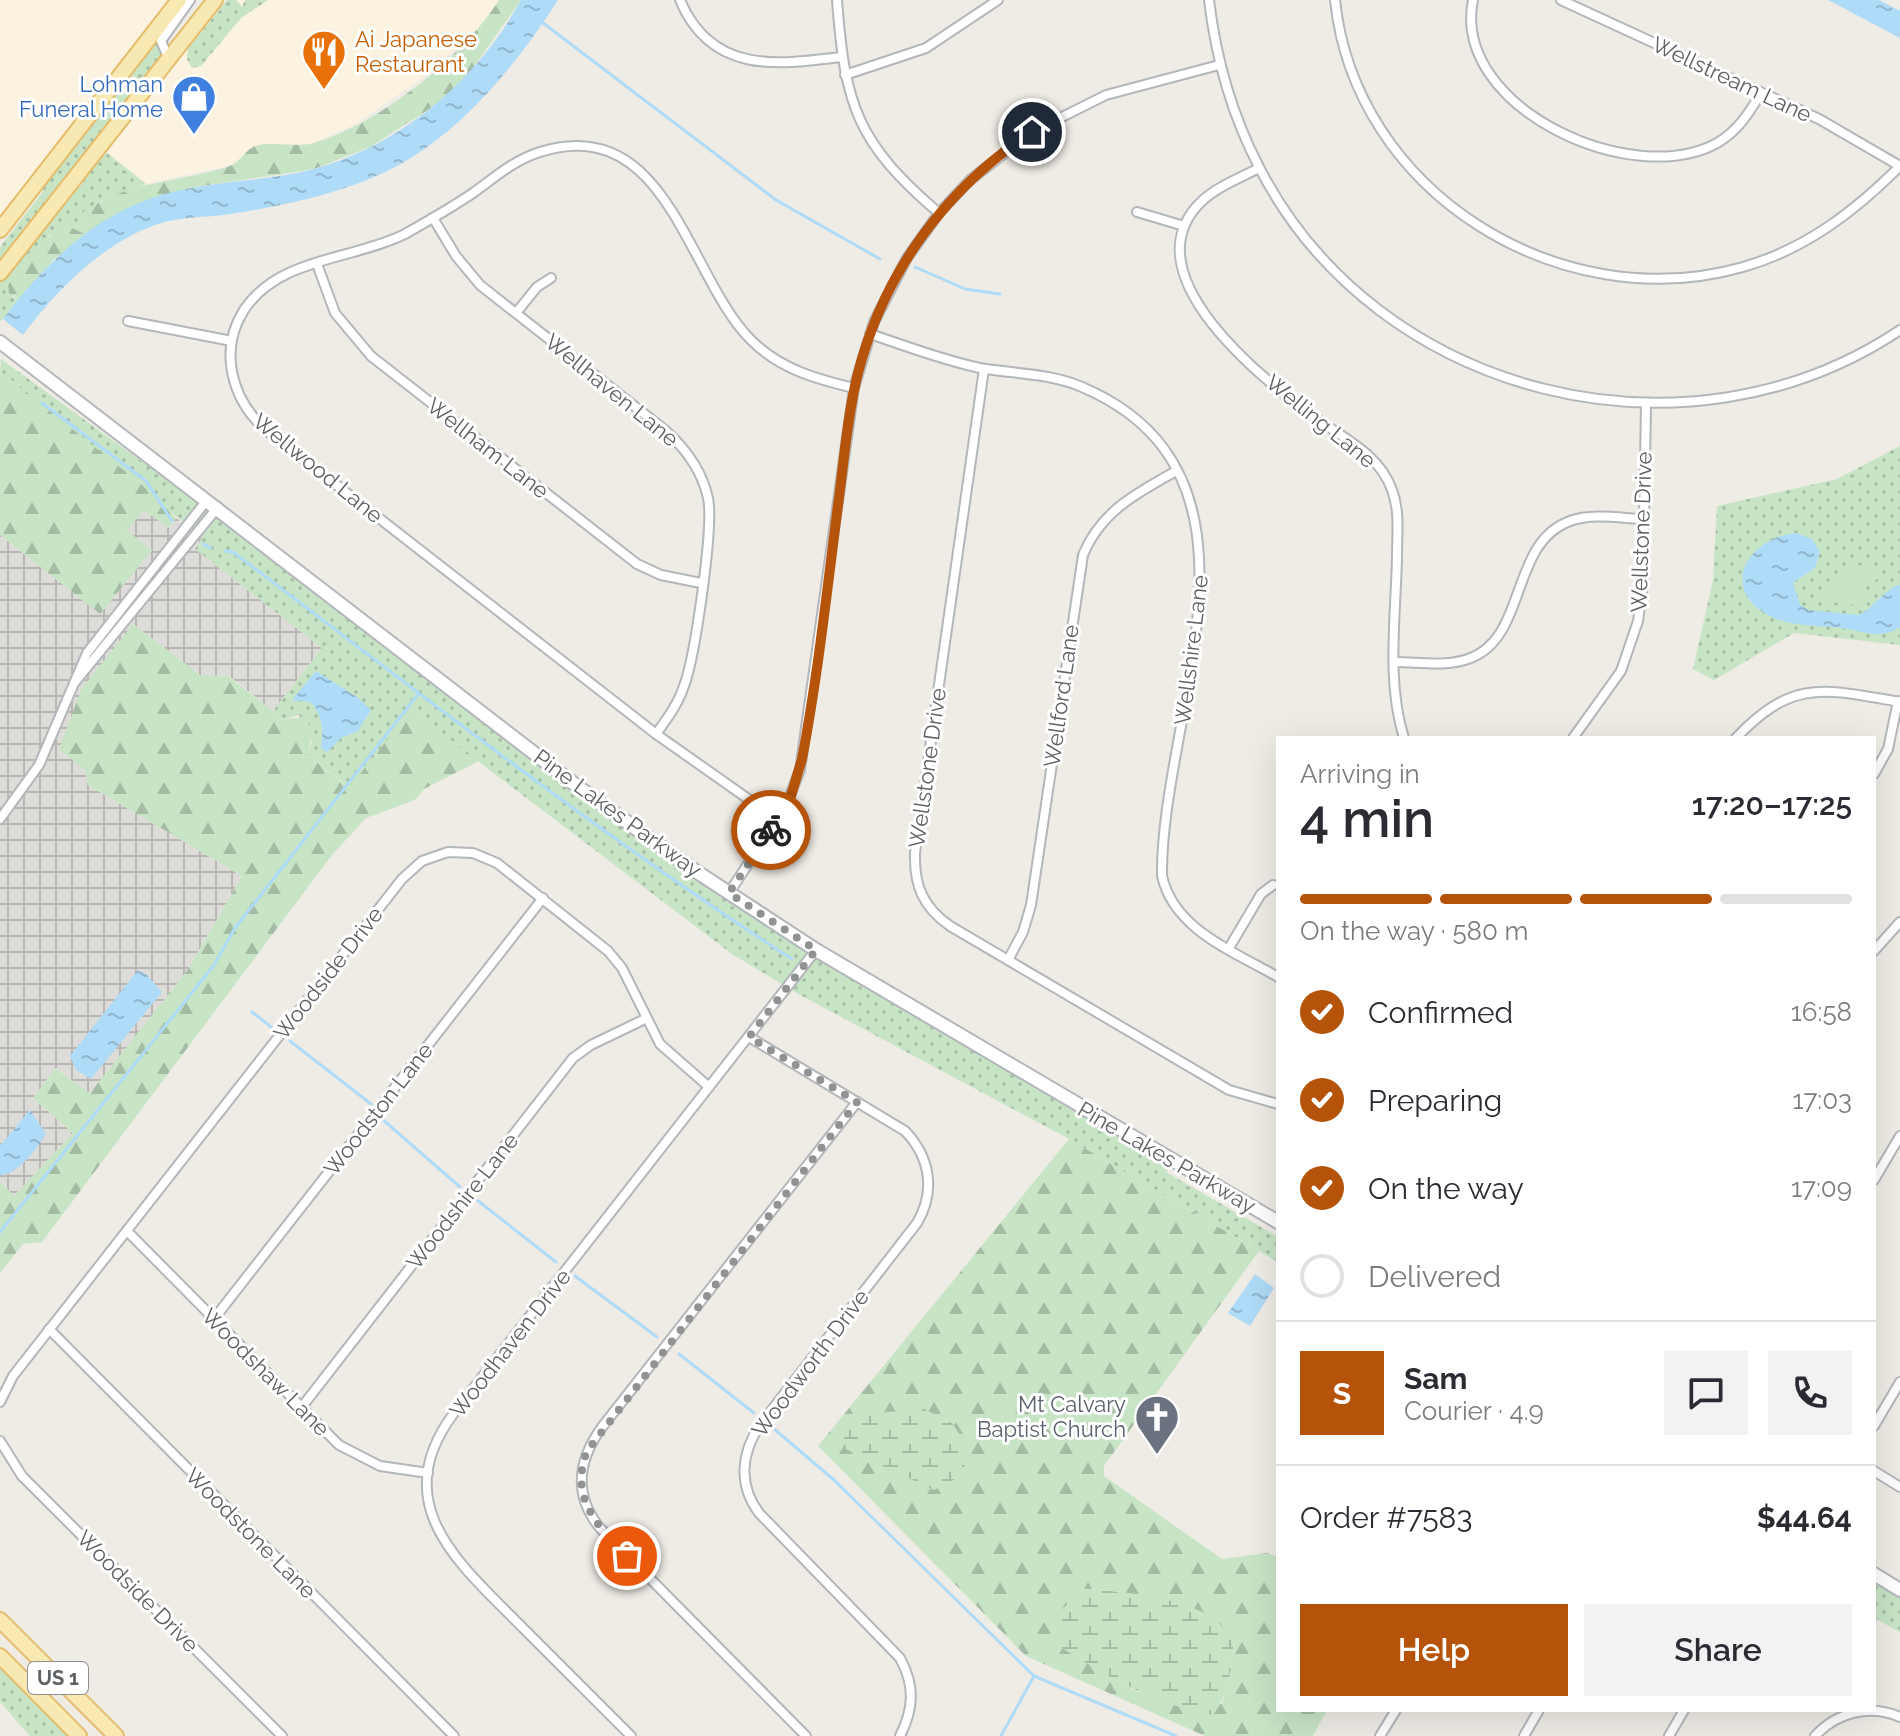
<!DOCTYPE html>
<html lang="en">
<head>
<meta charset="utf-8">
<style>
  :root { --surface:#fff; --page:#f2f2f3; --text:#2b2b33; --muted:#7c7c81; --line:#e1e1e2; --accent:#b45309 }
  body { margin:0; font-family:Raleway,sans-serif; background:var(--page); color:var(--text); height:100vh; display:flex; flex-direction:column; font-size:30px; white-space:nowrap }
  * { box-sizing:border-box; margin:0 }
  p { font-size:26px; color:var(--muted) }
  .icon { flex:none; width:44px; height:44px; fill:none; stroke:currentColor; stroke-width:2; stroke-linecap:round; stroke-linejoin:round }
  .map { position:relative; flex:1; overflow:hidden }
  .panel { position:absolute; left:1276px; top:736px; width:600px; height:976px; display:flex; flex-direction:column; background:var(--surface); border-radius:0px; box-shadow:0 8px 32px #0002 }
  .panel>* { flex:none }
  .pin { position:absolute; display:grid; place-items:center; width:68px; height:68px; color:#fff; margin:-34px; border:4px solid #fff; border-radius:50%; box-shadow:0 2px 8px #0007 }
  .courier { position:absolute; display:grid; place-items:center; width:80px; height:80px; margin:-40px; border:6px solid #b45309; border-radius:50%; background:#fff; color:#222; box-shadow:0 2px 10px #0007 }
  .head em { font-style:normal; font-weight:600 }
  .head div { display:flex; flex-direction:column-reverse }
  .head { display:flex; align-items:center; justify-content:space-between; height:136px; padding:0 24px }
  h1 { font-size:52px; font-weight:600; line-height:60px }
  .bar { display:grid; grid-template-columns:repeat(4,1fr); gap:12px 8px; align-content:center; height:96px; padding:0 24px }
  .bar i { height:10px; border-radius:6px; background:var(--line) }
  .bar .current { background:var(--accent) }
  .bar p { grid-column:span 4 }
  .line { display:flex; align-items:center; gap:20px; padding:0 24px; border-top:2px solid var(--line) }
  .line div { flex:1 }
  .round { display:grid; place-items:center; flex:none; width:84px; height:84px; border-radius:0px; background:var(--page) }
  ol { padding:0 24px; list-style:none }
  li { display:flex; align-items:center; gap:24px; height:88px }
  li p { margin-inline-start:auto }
  li .icon { padding:8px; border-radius:50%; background:var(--accent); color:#fff; stroke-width:4 }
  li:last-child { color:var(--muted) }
  li i { width:44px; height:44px; border:4px solid var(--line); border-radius:50% }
  .button { display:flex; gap:16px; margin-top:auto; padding:16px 24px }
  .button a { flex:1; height:92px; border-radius:0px; background:var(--accent); color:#fff; font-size:32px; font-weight:600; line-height:92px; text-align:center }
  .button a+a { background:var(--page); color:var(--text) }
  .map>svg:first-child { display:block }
</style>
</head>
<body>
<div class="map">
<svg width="1900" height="1736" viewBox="0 0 1900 1736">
  <defs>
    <pattern id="industrial-grid" width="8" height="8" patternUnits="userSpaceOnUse" patternTransform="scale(2)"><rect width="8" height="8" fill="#dedcd8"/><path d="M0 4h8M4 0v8" fill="none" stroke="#b7b6b3"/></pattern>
    <pattern id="green-dots" width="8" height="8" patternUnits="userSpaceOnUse" patternTransform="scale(2)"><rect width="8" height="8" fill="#c7e4c5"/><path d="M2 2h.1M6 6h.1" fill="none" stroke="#a5bca4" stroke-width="1.8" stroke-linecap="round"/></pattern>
    <pattern id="forest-firs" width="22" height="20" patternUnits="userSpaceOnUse" patternTransform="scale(2)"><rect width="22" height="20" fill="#c7e4c5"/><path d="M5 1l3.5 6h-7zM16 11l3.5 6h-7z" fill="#a5bca4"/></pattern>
    <pattern id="wetland-marsh" width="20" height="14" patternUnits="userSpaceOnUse" patternTransform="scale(2)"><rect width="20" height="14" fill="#c7e4c5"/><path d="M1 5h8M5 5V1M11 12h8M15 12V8" fill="none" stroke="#a5bca4"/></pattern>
    <pattern id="water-ripples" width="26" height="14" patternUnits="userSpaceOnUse" patternTransform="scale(2)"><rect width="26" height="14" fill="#aedbf7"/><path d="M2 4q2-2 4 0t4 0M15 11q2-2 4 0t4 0" fill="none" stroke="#91b5cc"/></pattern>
  </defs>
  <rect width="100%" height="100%" fill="#efece6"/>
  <g fill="#fbf3df">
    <polygon points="0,0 171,0 0,216"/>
    <polygon points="227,0 499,0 487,19 431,72 354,125 311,144 280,145 244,154 232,165 146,184 106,152"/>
  </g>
  <polygon fill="url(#industrial-grid)" points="144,509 168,528 176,518 203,539 195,549 322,648 273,711 229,676 200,675 133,624 85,770 88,785 242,876 187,971 90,1094 56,1068 33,1098 73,1133 14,1196 0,1182 0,535 100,614 152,550 127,531"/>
  <g fill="url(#green-dots)">
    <polygon points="227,0 236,0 242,7 245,0 268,0 241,18 201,66 192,68 187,59 188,49"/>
    <polygon points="157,40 162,58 0,264 0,247 42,193 46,180"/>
    <polygon points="106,152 146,184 100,201 81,214 82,233 51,234 13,279 12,297 18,300 0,322 0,280 63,199 77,190"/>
    <polygon points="1,359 284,565 669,861 795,945 1170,1166 1166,1172 1278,1237 1278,1262 1069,1139 802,996 732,954 412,711 350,788 308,755 312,741 299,715 283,719 273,711 322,648 195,549 202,538 0,371"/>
    <polygon points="1900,446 1900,645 1794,633 1714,680 1693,669 1713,580 1717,506 1837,479"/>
    <polygon points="1874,1582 1900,1597 1900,1632 1874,1618"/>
    <polygon points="0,1665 70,1736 30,1736 0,1702"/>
  </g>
  <g fill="url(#forest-firs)" fill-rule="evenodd">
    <path d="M499,0H521L466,78L434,106L370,147L314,169L196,187L55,258L18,300L9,293L8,283C28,265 41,237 67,225L82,233L81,214C126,180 179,183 230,166C240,162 244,152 253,147C271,139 294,149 314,143C379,124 463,57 499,0Z"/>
    <polygon points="0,371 141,484 176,518 168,528 144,510 127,531 152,550 100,614 0,535"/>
    <polygon points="133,624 200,675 228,676 283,719 306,717 312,732 308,755 349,788 411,710 479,761 424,789 415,800 366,818 332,855 42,1242 23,1244 0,1273 0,1182 14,1196 73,1133 33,1098 55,1068 90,1093 187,971 242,876 88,785 85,770 59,749 82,688"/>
    <path d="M1069,1139L1259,1251L1104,1466V1476L1222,1559L1267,1553L1278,1557V1710H1327L1313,1736H1205L1026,1656L818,1446ZM1083,1589L1115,1591L1165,1601L1234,1641L1230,1675L1222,1704L1135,1691L1059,1646Z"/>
  </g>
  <g fill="url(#wetland-marsh)">
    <polygon points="924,1409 952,1423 970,1450 961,1476 934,1490 846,1449 843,1429 865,1414"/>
    <path d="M1083,1589C1120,1591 1180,1597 1212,1617C1220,1622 1227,1633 1234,1640C1231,1667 1230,1694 1213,1715C1155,1705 1108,1677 1059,1646L1057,1614Z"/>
  </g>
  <polygon fill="#c7e4c5" points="1861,565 1873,566 1879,572 1877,579 1865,588 1867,606 1861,609 1846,602 1827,603 1825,596 1829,580"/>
  <g fill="url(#water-ripples)">
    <path d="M521,0H558C518,63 461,133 393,168C345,193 283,206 230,214C205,218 181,216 158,224C104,242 56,290 23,335L3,319C42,267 89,220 152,198C204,180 261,183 314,169C403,144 477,80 521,0Z"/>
    <polygon points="1828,0 1879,0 1900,11 1900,38"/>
    <path d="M1796,533L1812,539L1820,552L1815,568L1793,583L1800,605L1809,610L1859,615C1873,608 1886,588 1900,585V627C1880,640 1868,632 1847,629C1819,624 1788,629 1763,612C1720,584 1751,537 1796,533Z"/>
    <path d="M316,671L357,697L371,710L358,731L341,738L327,752L321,748C324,736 322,712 311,703C305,699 298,702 292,700Z"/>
    <polygon points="138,970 146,974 162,992 91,1079 76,1070 70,1056"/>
    <path d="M30,1110L46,1134C37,1148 18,1175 0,1175V1146Z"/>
    <polygon points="1255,1274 1274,1288 1250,1326 1228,1313"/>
  </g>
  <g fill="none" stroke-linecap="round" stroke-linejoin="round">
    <g stroke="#aedbf7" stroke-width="3">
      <polyline points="543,23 776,200 880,259"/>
      <polyline points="915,267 965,289 1000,294"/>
      <polyline points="42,403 146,481 172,521"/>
      <polyline points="203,544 211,548"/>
      <path d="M225,551L233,552C417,691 598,834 792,959"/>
      <polyline points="252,1012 275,1030"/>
      <polyline points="290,1041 371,1104"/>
      <polyline points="382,1119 460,1187"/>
      <polyline points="477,1200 556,1262"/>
      <polyline points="0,1232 214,965 235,928 419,693"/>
      <polyline points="575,1276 657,1337"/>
      <polyline points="679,1354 754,1413"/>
      <polyline points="773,1428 834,1480 1034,1676 1176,1736"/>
      <polyline points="1001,1736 1034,1676"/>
    </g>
    <g stroke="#b3b6ba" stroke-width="12">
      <g id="street">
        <path d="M680,0C711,74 776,65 841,57"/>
        <path d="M837,0C845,106 857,143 939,213"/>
        <path d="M1209,0C1216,59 1232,115 1259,167C1377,398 1687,473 1900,330"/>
        <path d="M1335,0C1355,193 1561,319 1743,267C1806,249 1855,211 1900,166"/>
        <path d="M1473,0C1451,108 1633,190 1717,143C1738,131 1749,113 1761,93"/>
        <polyline points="1561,0 1819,119 1900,166"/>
        <polyline points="168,57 161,41 190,0"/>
        <polyline points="845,75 926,48 998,0"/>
        <path d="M1259,168C1238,179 1213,188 1197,206C1134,277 1261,378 1313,416C1342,438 1379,453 1392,490C1400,511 1397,534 1397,556C1396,615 1386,681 1404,738"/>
        <polyline points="1137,212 1184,226"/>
        <path d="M433,218L456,256L480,285L666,431C686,449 702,471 708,498C714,526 695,657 684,686C678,704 667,719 656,734"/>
        <polyline points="317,264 335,313 371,356 637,564 661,575 701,583"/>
        <polyline points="516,313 537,287 551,278"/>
        <polyline points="128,321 232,341"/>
        <path d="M870,334C906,346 942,360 980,368C1014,374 1050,373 1082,387C1288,475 1160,716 1162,876C1174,930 1235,952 1278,977"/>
        <path d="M984,369L915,853C914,886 923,907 950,926L1229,1090L1278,1104"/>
        <path d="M1395,662C1418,662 1445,667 1468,659C1528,639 1509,543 1570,521C1592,513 1620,518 1643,519"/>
        <polyline points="75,682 218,507"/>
        <polyline points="1573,738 1621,671 1638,621 1643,583 1646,404"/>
        <path d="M1736,738C1793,678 1824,689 1900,702"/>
        <polyline points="1874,774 1888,749 1898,701"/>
        <polyline points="0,819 39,765 87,653 207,500"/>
        <path d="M778,820L656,734L266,430C232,400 218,351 244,310C279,257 353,260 405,234C428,221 451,208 473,193C494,178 514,160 540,152C667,112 687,276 751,340C780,369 816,379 854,388"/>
        <polyline points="729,893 786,806 800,770 854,388 874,322 907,258 939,213 970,180 1032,132 1106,95 1219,65"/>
        <polyline points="1229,948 1261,894 1273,885"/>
        <polyline points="1874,951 1900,922"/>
        <path d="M1008,960L1023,932L1031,905L1083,555C1101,511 1137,493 1176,471"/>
        <path d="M749,1037L905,1131C930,1157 936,1191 917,1223L760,1425C741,1453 738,1485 759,1513L900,1658C915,1686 914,1708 900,1736"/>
        <polyline points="1874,1180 1900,1136"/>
        <polyline points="127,1231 339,1445 380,1466 428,1473"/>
        <polyline points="213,1320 543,898"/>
        <polyline points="49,1329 454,1736"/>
        <polyline points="0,1402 13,1376 402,879 422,861 448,852 473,853 497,863 608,951 622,968 660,1044 709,1087"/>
        <polyline points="301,1408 573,1058 591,1045 645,1019"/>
        <polyline points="1874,1426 1900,1382"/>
        <polyline points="0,1441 22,1476 282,1736"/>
        <polyline points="1874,1471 1900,1487"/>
        <path d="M631,1736C595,1700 559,1664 523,1628C461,1565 385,1505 454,1413L816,950"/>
        <path d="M806,1736L600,1528C573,1495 578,1460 602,1427L857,1102"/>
        <polyline points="1380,1736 1396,1710"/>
        <polyline points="1524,1736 1539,1710"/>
        <polyline points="1669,1736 1684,1710"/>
        <path d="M1815,1736C1837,1712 1870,1704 1900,1717"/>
      </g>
    </g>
    <g stroke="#b3b6ba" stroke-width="16">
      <g id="secondary">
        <polyline points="0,342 578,787 694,870 816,950 1278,1222"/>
        <polyline points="1874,1574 1900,1590"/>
      </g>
    </g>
    <g stroke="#e5bc6a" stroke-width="18">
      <g id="primary">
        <polyline points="0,230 179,0"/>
        <polyline points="0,273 215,0"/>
        <polyline points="0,1620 116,1736"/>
        <polyline points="0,1656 79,1736"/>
      </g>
    </g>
    <use href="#street" stroke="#fff" stroke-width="8"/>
    <use href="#secondary" stroke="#fff" stroke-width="12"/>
    <use href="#primary" stroke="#f8e9b3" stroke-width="14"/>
  </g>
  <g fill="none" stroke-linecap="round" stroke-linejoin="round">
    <path stroke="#919292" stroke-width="8" stroke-dasharray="0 14.4" d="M627,1556C597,1526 569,1497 587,1451L857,1102L749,1037L816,950L729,893L771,830"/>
    <path stroke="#b45309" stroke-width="10" d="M771,830L790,799L802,759C818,675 827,590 838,505C844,462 847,416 858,373C884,272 946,188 1032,132"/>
  </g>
  <defs>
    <g id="restaurant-pin" transform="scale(2.3)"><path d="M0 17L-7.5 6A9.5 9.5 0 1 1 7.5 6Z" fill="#e8710a" stroke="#fff"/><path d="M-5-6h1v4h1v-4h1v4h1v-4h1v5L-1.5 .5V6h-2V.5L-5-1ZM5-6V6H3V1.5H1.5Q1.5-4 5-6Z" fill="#fff"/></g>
    <g id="shop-pin" transform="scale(2.3)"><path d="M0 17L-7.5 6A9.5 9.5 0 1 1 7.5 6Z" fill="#3f7fe0" stroke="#fff"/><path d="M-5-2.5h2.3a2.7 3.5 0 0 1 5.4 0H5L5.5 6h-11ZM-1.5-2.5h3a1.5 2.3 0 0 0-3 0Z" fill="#fff"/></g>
    <g id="church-pin" transform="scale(2.3)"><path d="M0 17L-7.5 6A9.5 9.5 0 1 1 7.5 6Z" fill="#6b7280" stroke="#fff"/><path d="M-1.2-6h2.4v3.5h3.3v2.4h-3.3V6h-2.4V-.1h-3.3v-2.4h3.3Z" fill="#fff"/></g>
  </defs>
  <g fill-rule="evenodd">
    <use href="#restaurant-pin" x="324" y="52"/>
    <use href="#shop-pin" x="194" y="97"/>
    <use href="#church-pin" x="1157" y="1417"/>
  </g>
  <g text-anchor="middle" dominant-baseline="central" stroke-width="6" stroke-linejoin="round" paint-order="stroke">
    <rect fill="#fff" stroke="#8e9193" stroke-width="2" x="28" y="1662" width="60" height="32" rx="6"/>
    <g font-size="20" font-weight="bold" fill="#5e6265">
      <text x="58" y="1678">US 1</text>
    </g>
    <g font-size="22" fill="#c56008" stroke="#fff" text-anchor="start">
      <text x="355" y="39">Ai Japanese<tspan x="355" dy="25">Restaurant</tspan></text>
    </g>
    <g font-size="22" fill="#5e6265" stroke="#fff">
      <text transform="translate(1732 79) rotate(25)">Wellstream Lane</text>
      <text transform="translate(612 390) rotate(39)">Wellhaven Lane</text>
      <text transform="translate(1321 421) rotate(39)">Welling Lane</text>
      <text transform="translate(488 448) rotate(38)">Wellham Lane</text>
      <text transform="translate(318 468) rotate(39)">Wellwood Lane</text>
      <text transform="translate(1641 532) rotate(-88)">Wellstone Drive</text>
      <text transform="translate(1191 650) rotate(-83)">Wellshire Lane</text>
      <text transform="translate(1061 696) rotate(-82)">Wellford Lane</text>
      <text transform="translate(927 768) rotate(-82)">Wellstone Drive</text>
      <text transform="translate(618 813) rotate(36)">Pine Lakes Parkway</text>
      <text transform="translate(328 973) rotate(-52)">Woodside Drive</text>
      <text transform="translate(378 1109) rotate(-52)">Woodston Lane</text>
      <text transform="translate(1167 1157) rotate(30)">Pine Lakes Parkway</text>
      <text transform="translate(462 1201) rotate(-52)">Woodshire Lane</text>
      <text transform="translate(510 1343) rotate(-52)">Woodhaven Drive</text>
      <text transform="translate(810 1363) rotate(-53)">Woodworth Drive</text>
      <text transform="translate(266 1372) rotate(45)">Woodshaw Lane</text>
      <text transform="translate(251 1533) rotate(45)">Woodstone Lane</text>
      <text transform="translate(138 1591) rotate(45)">Woodside Drive</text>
    </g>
    <g font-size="22" fill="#366cbe" stroke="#fff" text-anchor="end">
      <text x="163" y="84">Lohman<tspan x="163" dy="25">Funeral Home</tspan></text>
    </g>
    <g font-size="22" fill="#5b616d" stroke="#fff" text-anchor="end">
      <text x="1126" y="1404">Mt Calvary<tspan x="1126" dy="25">Baptist Church</tspan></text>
    </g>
  </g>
</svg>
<div class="pin" style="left:627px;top:1556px;background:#ea580c"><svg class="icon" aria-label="bag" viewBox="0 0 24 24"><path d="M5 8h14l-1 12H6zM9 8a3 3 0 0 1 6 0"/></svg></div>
<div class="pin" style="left:1032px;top:132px;background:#1f2937"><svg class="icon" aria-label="home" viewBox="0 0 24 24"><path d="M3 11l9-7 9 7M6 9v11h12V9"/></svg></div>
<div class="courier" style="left:771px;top:830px"><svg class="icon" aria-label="bike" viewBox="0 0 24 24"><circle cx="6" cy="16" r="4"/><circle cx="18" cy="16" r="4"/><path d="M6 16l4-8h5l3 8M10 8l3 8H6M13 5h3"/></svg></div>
<section class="panel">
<div class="head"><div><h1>4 min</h1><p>Arriving in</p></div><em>17:20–17:25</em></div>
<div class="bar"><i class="current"></i><i class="current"></i><i class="current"></i><i></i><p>On the way · 580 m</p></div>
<ol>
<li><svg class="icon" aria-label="check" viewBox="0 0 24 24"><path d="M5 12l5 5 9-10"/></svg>Confirmed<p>16:58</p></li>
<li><svg class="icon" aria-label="check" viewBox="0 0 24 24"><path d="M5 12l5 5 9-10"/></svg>Preparing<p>17:03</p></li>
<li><svg class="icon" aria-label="check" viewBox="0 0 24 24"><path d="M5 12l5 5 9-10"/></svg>On the way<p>17:09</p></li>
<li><i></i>Delivered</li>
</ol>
<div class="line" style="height:144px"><b class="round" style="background:var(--accent);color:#fff">S</b><div><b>Sam</b><p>Courier · 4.9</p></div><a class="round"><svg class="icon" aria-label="chat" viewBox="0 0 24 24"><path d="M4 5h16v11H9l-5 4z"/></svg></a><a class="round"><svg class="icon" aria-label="phone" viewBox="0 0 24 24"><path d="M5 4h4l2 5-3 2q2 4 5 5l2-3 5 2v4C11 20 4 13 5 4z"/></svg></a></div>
<div class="line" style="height:104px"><div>Order #7583</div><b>$44.64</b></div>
<div class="button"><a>Help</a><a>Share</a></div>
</section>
</div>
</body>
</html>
